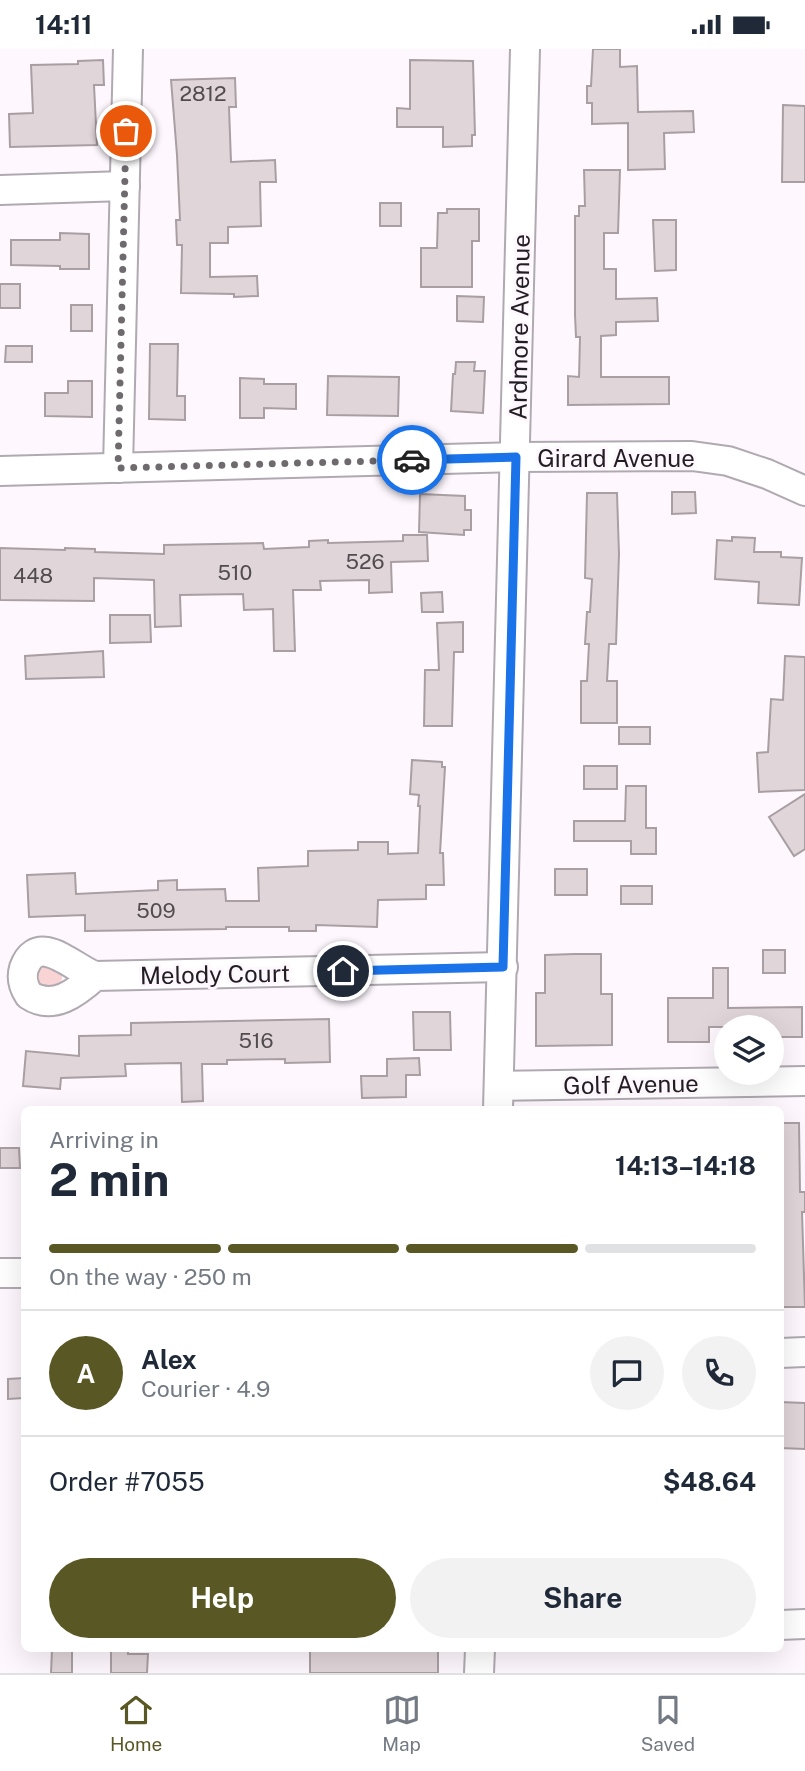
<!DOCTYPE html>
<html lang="en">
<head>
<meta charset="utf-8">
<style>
  :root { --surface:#fff; --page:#f2f2f3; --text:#1f2937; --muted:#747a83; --line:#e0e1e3; --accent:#595825 }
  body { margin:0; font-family:"Public Sans",sans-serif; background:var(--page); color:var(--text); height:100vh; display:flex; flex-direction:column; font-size:26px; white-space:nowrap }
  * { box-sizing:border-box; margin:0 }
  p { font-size:23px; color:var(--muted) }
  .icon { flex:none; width:38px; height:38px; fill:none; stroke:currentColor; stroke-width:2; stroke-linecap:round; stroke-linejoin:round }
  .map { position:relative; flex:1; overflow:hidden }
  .sheet { position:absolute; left:21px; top:1057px; width:763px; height:546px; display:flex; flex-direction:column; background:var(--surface); border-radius:10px; box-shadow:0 7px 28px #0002 }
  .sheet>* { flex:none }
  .tools { position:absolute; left:714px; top:966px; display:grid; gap:14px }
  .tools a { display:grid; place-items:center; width:70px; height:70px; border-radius:50%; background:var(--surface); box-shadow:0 7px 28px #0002; font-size:35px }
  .pin { position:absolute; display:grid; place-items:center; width:60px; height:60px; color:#fff; margin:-30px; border:4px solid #fff; border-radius:50%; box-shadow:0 2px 7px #0007 }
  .courier { position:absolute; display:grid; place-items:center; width:70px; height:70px; margin:-35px; border:5px solid #1a73e8; border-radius:50%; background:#fff; color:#222; box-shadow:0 2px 9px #0007 }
  .summary em { font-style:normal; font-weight:700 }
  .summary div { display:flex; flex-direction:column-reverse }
  .summary { display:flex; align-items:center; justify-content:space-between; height:119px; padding:0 28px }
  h1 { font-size:46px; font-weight:700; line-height:52px }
  .bar { display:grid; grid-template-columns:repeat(4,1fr); gap:10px 7px; align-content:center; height:84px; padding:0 28px }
  .bar i { height:9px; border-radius:5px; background:var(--line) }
  .bar .selected { background:var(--accent) }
  .bar p { grid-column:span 4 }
  .line { display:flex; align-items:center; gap:18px; padding:0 28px; border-top:2px solid var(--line) }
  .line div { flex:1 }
  .round { display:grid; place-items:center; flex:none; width:74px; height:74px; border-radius:37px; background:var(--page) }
  .action { display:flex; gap:14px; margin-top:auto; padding:14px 28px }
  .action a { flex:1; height:80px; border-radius:42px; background:var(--accent); color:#fff; font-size:28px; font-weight:700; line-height:80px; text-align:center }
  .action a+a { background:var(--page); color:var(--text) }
  .status { display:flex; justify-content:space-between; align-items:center; height:49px; padding:0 35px; background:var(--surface); direction:ltr }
  .status svg { height:19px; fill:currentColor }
  .dock { display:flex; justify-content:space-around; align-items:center; height:98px; border-top:2px solid var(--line); background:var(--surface); font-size:19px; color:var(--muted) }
  .dock a { display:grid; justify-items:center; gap:4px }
  .dock .selected { color:var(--accent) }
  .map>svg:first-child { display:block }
</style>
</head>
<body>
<div class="status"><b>14:11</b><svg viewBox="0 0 49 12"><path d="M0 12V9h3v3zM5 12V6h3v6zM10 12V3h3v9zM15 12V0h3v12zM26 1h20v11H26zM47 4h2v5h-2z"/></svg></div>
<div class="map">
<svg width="805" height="1624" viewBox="0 0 805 1624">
  <rect width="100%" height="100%" fill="#fef8fe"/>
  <polygon fill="#f8d5d4" points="46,913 62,923 62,930 56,940 38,939 35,920"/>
  <g fill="#e0d5d9" stroke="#a99fa3" stroke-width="2">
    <polygon points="593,0 620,0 620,18 637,17 638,63 693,62 694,83 664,84 665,120 628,121 628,74 592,75 592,54 587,54 587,37 591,37"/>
    <polygon points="103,11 104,36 94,36 97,96 10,98 9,65 33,64 31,16 78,15 78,12"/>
    <polygon points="410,11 473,12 475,86 472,86 472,97 443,98 443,78 397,78 397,59 410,60"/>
    <polygon points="235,29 236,58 229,58 231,113 275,111 276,133 260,133 261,177 228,178 228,194 210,194 210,228 257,227 258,247 234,248 234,245 181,244 182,196 177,196 176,171 180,171 177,106 171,31"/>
    <polygon points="783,56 805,57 805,133 782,133"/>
    <polygon points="584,121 620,121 618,184 604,184 604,220 616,220 616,250 657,249 658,272 616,273 616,286 601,287 601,328 669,328 669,355 568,356 568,327 579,328 580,288 576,288 575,266 575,167 579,167 579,157 585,157"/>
    <rect x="380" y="154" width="21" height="23"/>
    <polygon points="447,160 479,160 479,192 472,192 472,238 421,238 421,199 437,199 438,164 447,164"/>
    <polygon points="653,171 676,171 676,221 655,222"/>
    <polygon points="60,184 89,185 89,220 60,220 60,217 11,216 11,191 60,191"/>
    <rect x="0" y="235" width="20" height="24"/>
    <polygon points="457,247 484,248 483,273 457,272"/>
    <rect x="71" y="256" width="21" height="26"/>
    <polygon points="150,295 178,295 177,347 185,347 185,371 149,370"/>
    <polygon points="6,297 32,297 32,313 5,313"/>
    <polygon points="456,313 475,313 474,322 485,322 483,364 451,362 453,325 455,325"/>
    <polygon points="328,327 399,328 398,367 327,366"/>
    <polygon points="240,329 264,330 264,335 296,335 296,360 264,359 264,369 240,369"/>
    <polygon points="68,332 92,332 92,368 45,367 45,344 68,344"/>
    <polygon points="672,443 695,443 696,464 672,465"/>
    <polygon points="587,444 617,444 619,505 616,595 609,595 607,632 617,632 617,674 581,674 581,632 587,632 589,595 585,595 587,563 590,563 592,530 585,529"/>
    <polygon points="420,445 465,447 465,461 471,461 471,481 464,481 464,486 419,483"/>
    <polygon points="403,486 427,486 428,512 391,513 392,543 369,544 369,531 320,532 321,541 293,541 295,602 274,602 273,560 244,561 243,545 180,546 181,577 155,578 154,531 94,529 94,552 0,551 0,499 65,501 65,499 95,500 95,503 164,505 164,496 263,494 264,500 309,498 309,492 328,491 328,494 403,492"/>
    <polygon points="732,488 755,489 754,503 781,503 781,508 802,509 799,556 758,554 759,533 715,530 717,491 732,492"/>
    <polygon points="442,543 443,563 422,563 421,544"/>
    <polygon points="110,566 150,566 151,593 110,594"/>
    <polygon points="463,573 463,603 454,603 452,677 424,677 425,621 439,621 437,574"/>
    <polygon points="103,602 104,628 26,630 25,607"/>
    <polygon points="785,607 805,608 805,741 759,743 757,704 768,703 771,650 783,651"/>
    <rect x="619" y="678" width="31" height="17"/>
    <polygon points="412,711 442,713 442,718 445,718 440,804 443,804 444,836 426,836 426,850 378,851 377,878 316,876 316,882 289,882 289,878 226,878 226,880 85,882 85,866 29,868 27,826 75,824 76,845 158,841 158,832 177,831 177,841 225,840 226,852 259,852 258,819 308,817 308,802 358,801 358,793 388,793 388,805 418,804 420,757 418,757 419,746 410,745"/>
    <rect x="584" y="717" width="33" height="23"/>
    <polygon points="626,737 646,737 646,779 656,779 656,805 631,805 631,792 574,792 574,772 625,772"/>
    <polygon points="805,745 805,800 794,807 769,768"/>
    <rect x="555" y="820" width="32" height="26"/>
    <rect x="621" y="837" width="31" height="18"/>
    <rect x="763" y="901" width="22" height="23"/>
    <polygon points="574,905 601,905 601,945 612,945 612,996 536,997 536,944 545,944 545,906"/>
    <polygon points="713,919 728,919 728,959 802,958 802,988 772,988 772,978 709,978 709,993 668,993 668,949 713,949"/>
    <polygon points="413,963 450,963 451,1001 414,1001"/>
    <polygon points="329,970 330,1013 285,1014 285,1010 227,1011 227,1015 202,1015 203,1052 182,1053 181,1014 125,1015 126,1027 61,1029 60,1040 23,1037 26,1002 79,1007 79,987 131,986 131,974"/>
    <polygon points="419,1009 420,1026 406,1026 406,1048 362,1049 361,1027 387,1027 387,1010"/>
    <polygon points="780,1074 799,1074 800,1143 805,1143 805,1163 802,1163 805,1258 780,1258"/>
    <polygon points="0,1099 19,1099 20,1119 0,1119"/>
    <polygon points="24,1329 24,1349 8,1350 8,1330"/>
    <polygon points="780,1353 805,1354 805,1400 780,1399"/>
    <polygon points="52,1600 72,1600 72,1624 51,1624"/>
    <polygon points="111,1600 128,1600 128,1605 148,1605 147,1624 111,1624"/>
    <polygon points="310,1600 334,1600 334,1602 438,1600 438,1624 310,1624"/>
  </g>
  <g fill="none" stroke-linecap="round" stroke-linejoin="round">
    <g stroke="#b0a9b1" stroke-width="32">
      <g id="minor">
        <polyline points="0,141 125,137"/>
        <polyline points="118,419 128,0"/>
        <polyline points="0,422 516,408 692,407 728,412 767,425 805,442"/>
        <path d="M95,927C76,944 53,962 29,946C23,937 21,929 24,919C38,881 74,920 95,927L503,918"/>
        <polyline points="499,1037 805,1032"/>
        <polyline points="498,1060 525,0"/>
        <polyline points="0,1224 24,1224"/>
        <polyline points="780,1304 805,1303"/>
        <polyline points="780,1576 805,1575"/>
        <polyline points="479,1624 480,1600"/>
      </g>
    </g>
    <use href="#minor" stroke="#fff" stroke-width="28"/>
  </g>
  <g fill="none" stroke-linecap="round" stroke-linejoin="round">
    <polyline stroke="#6e6a6e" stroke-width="7" stroke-dasharray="0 12.6" points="126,82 118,419 412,411"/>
    <polyline stroke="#1a73e8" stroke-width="9" points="343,922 503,918 516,408 412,411"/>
  </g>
  <g text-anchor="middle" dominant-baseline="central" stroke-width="6" stroke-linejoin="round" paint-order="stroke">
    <g font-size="21" fill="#514c4f">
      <text x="203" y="44">2812</text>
      <text x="365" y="512">526</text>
      <text x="235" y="523">510</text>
      <text x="33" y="526">448</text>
      <text x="156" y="861">509</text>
      <text x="256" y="991">516</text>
    </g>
    <g font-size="24" fill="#211e21" stroke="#fef8fe">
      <text transform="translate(519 278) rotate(-89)">Ardmore Avenue</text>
      <text x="616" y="409">Girard Avenue</text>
      <text transform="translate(215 925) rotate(-1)">Melody Court</text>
      <text transform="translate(631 1035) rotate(-1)">Golf Avenue</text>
    </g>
  </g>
</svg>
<div class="tools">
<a><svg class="icon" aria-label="layers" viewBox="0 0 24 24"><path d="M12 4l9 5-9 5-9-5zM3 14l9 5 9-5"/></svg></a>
</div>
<div class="pin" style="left:126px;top:82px;background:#ea580c"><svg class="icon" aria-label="bag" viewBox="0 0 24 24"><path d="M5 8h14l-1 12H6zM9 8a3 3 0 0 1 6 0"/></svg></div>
<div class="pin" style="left:343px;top:922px;background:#1f2937"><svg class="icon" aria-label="home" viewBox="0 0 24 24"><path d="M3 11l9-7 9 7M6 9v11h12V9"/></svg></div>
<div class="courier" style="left:412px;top:411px"><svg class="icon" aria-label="car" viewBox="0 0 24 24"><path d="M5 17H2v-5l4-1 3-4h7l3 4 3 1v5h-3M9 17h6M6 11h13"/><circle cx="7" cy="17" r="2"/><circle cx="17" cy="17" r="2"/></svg></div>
<section class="sheet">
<div class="summary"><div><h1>2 min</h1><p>Arriving in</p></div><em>14:13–14:18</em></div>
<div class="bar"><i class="selected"></i><i class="selected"></i><i class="selected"></i><i></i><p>On the way · 250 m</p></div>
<div class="line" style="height:126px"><b class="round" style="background:var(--accent);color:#fff">A</b><div><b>Alex</b><p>Courier · 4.9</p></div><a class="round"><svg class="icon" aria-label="chat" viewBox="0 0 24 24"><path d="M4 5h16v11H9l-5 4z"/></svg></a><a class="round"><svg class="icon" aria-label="phone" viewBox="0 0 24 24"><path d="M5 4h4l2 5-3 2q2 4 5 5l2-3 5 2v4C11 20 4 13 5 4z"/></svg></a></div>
<div class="line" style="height:91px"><div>Order #7055</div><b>$48.64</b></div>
<div class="action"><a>Help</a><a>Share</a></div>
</section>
</div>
<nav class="dock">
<a class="selected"><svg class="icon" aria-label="home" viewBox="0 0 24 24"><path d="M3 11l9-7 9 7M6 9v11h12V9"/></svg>Home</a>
<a><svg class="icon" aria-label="map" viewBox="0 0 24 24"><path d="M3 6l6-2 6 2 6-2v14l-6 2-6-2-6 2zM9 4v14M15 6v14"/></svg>Map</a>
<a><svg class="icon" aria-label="saved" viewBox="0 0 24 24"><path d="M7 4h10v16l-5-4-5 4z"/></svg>Saved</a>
</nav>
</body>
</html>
